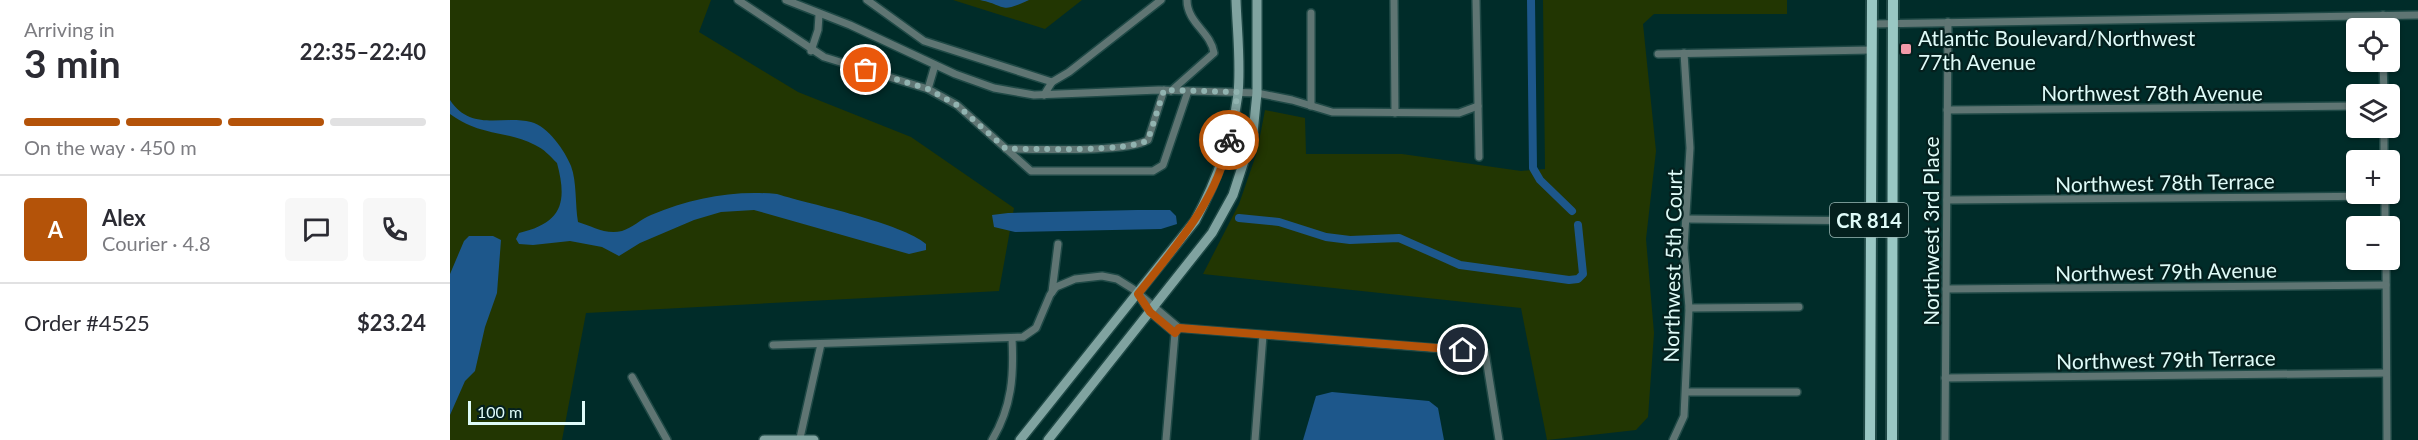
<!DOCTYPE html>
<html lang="en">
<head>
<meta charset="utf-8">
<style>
  :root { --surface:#fff; --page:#f7f7f7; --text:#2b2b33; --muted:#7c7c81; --line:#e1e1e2; --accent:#b45309 }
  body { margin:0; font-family:Lato,sans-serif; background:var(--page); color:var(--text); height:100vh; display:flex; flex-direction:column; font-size:22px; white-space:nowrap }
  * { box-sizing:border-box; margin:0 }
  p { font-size:20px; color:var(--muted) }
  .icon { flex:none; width:33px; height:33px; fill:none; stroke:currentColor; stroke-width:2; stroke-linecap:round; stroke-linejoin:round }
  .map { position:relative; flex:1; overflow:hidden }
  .sheet { display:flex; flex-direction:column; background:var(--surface); width:450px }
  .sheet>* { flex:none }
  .buttons { position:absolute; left:1896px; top:18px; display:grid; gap:12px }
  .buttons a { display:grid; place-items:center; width:54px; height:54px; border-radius:6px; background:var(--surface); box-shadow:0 2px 4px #0004; font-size:30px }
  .scale { position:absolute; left:18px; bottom:15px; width:117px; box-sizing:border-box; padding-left:6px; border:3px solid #dffbf8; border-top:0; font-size:16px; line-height:21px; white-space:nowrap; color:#dffbf8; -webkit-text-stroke:4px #04201e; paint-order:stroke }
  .pin { position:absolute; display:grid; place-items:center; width:51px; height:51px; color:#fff; margin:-26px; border:3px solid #fff; border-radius:50%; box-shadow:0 2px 6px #0007 }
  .courier { position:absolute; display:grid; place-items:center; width:60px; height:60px; margin:-30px; border:4px solid #b45309; border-radius:50%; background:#fff; color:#222; box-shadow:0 2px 8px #0007 }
  .summary em { font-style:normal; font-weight:700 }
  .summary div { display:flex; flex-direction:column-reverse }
  .summary { display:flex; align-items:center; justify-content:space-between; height:102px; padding:0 24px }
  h1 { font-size:39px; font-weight:700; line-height:45px }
  .bar { display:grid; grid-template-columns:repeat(4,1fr); gap:9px 6px; align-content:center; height:72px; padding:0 24px }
  .bar i { height:8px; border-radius:4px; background:var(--line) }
  .bar .selected { background:var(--accent) }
  .bar p { grid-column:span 4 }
  .line { display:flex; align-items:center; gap:15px; padding:0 24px; border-top:2px solid var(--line) }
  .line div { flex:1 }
  .round { display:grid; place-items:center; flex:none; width:63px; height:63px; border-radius:6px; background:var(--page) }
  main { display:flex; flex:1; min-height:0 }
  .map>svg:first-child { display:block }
</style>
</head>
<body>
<main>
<section class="sheet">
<div class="summary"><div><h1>3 min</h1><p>Arriving in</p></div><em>22:35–22:40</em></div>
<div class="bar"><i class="selected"></i><i class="selected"></i><i class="selected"></i><i></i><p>On the way · 450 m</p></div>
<div class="line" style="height:108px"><b class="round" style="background:var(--accent);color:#fff">A</b><div><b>Alex</b><p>Courier · 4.8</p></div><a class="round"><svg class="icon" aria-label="chat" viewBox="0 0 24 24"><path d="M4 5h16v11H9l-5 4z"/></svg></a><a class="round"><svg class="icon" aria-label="phone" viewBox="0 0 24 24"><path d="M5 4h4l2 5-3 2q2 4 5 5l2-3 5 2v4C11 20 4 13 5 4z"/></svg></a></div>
<div class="line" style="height:78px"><div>Order #4525</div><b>$23.24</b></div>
</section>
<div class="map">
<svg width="1968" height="440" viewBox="0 0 1968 440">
  <rect width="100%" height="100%" fill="#002c29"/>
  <g fill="#223602">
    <polygon points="0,0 261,0 249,32 348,92 461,137 564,208 549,291 136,313 112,440 0,440"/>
    <polygon points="503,0 632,0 595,29"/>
    <polygon points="1093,0 1337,0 1337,14 1204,14 1193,24 1206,151 1196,239 1204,333 1198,417 1186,430 1097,440 1071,308 753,274 789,204 807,152 815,110 855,118 856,154 952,154 1071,171 1095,169"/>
  </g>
  <g fill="#1d578b">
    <path d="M530,0H579C549,14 558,6 530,0Z"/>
    <path d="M0,100C21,132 52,115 81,122C98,126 115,151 121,166C127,182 125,205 128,222C142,226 155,235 172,231C182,228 191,219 201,215C242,198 283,190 327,194C362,205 452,223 476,244V250L459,254L304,210L271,212L244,220L190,243L169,256L152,247L120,241L83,245L69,244L66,239L69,233C111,223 118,204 107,163C100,156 94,149 85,145C57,130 31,137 0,114Z"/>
    <polygon points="687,210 720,210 726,216 727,224 711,229 565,232 544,227 542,215 558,213"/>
    <polygon points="19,236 43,236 51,240 47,293 35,327 25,371 15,381 0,415 0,274 14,241"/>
    <polygon points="882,392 979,401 988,408 994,440 853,440 866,396"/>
  </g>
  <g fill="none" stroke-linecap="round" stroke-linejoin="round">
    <g stroke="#1d578b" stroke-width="8">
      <polyline points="1081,0 1083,168 1090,180 1122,211"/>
      <polyline points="789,218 829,222 876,237 900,240 949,238 1010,265 1119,280 1128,279 1133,274 1128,225"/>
    </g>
    <g stroke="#1f4946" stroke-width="10">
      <g id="street">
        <polyline points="288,0 374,57 478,89 507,105 581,171 703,171 713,165 738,91"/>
        <polyline points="336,0 400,25 505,74 544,88 584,95 709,90 807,93 842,100 882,112 1009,113 1028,106"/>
        <polyline points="417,0 474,41 602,82"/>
        <polyline points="944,0 945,113"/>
        <polyline points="1026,0 1029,157"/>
        <polyline points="1933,15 1933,28"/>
        <polyline points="1422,24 1968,15"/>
        <polyline points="361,51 368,30 369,15"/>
        <polyline points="1208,54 1421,50"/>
        <polyline points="1933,62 1934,94"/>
        <polyline points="478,89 485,65"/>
        <path d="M721,91L764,53C761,32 737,23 737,0"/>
        <polyline points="594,95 602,82 619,72 711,0"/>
        <polyline points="861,106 861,13"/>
        <polyline points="1497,110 1906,106"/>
        <polyline points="1934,128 1934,160"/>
        <path d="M556,149C586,149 676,153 698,140L714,90"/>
        <polyline points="1935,194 1935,226"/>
        <polyline points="1497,200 1935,196"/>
        <polyline points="1236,219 1444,221"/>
        <polyline points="1936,260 1937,440"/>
        <polyline points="1496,289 1936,285"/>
        <polyline points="602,292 608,244"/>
        <polyline points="691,299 700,312 725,333"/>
        <polyline points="1239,308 1349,307"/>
        <polyline points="323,345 573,337 586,328 600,295 606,287 625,279 652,276 667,279 683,289 729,328 1035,352 1049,440"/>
        <polyline points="182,377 217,440"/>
        <polyline points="1495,378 1936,373"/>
        <polyline points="1236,392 1347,392"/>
        <polyline points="350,438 371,344"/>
        <path d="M542,440C562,407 564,375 562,338"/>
        <polyline points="716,440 725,333 729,328"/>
        <polyline points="805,440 813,335"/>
        <polyline points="1223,440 1234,416 1239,308 1234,248 1240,148 1234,53"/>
        <polyline points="1495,440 1498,22"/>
      </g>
    </g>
    <g stroke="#1f4946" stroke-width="12">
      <g id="secondary">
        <polyline points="314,440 364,440"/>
        <path d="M570,440L745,221C767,180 782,140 788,94C791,63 787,30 786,0"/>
        <polyline points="598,440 762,233 783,195 803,133 807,93 807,0"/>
      </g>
    </g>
    <g stroke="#1f4946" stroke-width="14">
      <g id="primary">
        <polyline points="1420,440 1422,0"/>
        <polyline points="1442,440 1443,0"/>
      </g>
    </g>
    <use href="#street" stroke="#5f7573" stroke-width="7"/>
    <use href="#secondary" stroke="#80a3a0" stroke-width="9"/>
    <use href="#primary" stroke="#99c7c3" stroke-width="10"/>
  </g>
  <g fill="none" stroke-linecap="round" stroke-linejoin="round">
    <path stroke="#91b3b0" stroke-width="6" stroke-dasharray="0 10.8" d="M416,70L478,89L507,105L556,149C586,148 677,153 698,140L714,90L788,92L779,140"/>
    <path stroke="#b45309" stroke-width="8" d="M779,140C767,201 725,247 688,294L700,312L725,333L729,328L1013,350"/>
  </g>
  <rect fill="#f39aa9" stroke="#04201e" stroke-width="2" x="1450" y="43" width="12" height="12" rx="3"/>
  <g text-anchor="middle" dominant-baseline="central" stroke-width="4.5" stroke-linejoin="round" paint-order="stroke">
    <rect fill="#04201e" stroke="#9db9b7" stroke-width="1.5" x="1380" y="203" width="78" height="34" rx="4.5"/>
    <g font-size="20" font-weight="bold" fill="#dffbf8">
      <text x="1419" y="220">CR 814</text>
    </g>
    <g font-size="21" fill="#dffbf8" stroke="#04201e" text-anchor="start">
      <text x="1468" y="37">Atlantic Boulevard/Northwest<tspan x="1468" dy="24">77th Avenue</tspan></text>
    </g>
    <g font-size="21" fill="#dffbf8" stroke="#04201e">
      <text x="1702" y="92">Northwest 78th Avenue</text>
      <text transform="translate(1715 182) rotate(-1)">Northwest 78th Terrace</text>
      <text transform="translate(1480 231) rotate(-90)">Northwest 3rd Place</text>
      <text transform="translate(1222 266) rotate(-89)">Northwest 5th Court</text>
      <text transform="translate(1716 271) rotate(-1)">Northwest 79th Avenue</text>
      <text transform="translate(1716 359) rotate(-1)">Northwest 79th Terrace</text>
    </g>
  </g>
</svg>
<div class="buttons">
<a><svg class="icon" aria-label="locate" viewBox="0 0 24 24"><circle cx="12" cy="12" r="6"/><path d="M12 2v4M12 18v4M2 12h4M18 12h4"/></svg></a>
<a><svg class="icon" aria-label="layers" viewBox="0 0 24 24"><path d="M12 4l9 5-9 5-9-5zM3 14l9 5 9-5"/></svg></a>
<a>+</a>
<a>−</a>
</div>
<div class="scale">100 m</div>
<div class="pin" style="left:416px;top:70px;background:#ea580c"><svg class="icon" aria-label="bag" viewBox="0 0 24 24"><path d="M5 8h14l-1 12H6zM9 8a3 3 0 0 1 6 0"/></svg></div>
<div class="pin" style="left:1013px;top:350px;background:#1f2937"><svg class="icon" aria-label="home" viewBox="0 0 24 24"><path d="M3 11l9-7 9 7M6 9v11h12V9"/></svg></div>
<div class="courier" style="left:779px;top:140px"><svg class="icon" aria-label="bike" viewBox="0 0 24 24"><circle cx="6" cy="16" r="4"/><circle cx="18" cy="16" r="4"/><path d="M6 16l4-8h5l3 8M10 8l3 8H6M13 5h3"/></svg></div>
</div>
</main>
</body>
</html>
